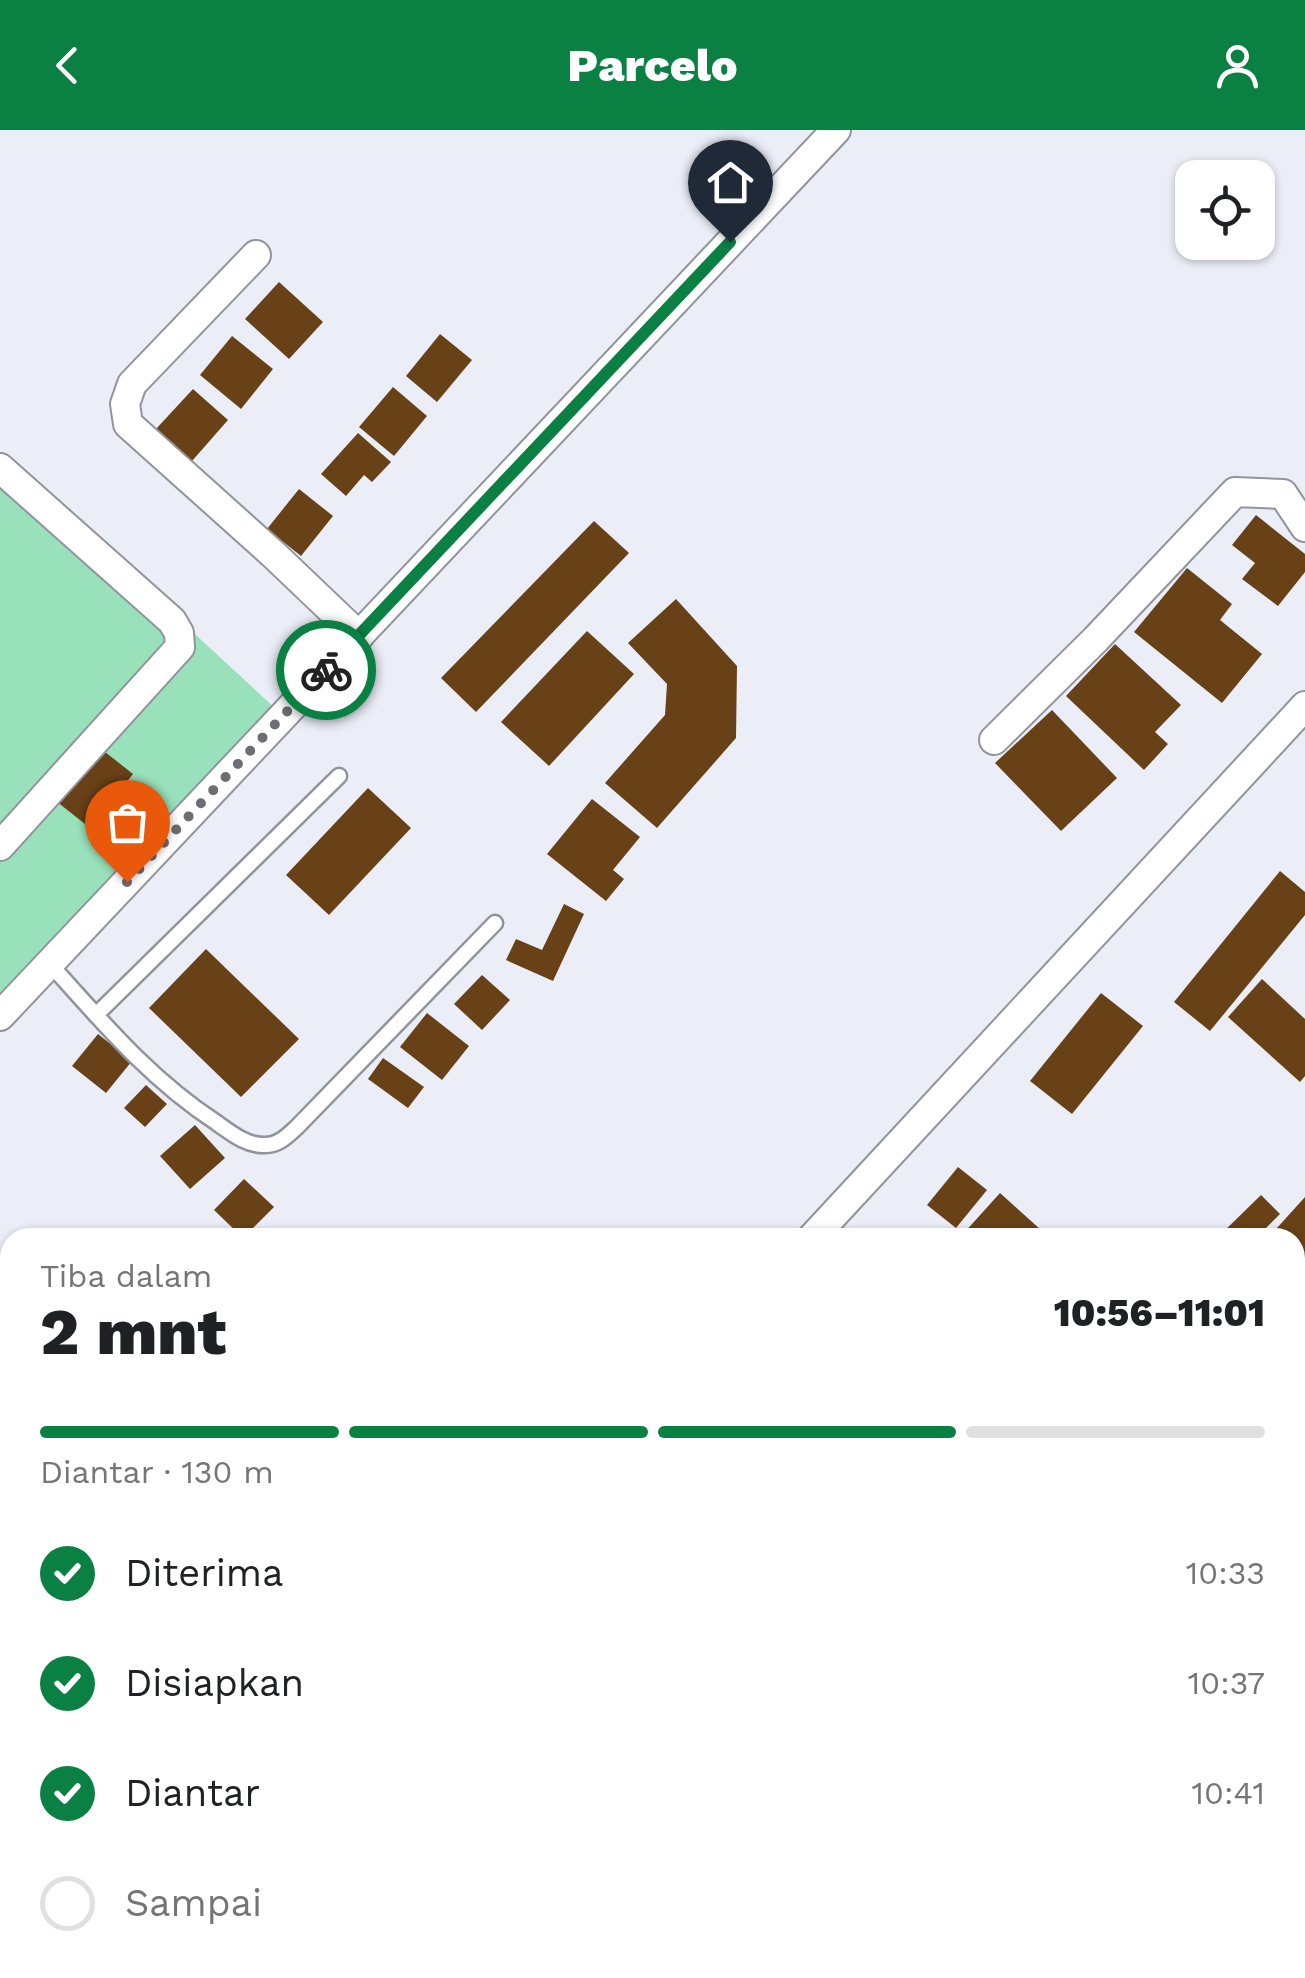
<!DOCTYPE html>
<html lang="id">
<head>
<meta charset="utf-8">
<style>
  :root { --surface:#fff; --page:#f2f2f2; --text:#202124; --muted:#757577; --line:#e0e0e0; --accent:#0b8043 }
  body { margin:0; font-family:"Work Sans",sans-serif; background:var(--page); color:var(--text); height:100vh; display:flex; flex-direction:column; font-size:38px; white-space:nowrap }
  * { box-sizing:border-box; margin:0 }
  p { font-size:32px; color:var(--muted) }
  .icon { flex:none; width:55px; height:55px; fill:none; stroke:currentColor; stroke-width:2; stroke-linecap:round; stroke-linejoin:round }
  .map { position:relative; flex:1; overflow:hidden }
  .sheet { position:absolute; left:0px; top:1098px; width:1305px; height:752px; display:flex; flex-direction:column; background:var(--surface); border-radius:30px 30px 0 0; box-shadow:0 2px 8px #0004 }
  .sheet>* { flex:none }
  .controls { position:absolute; left:1175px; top:30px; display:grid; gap:20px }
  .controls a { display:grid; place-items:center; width:100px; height:100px; border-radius:20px; background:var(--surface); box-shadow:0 2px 8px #0004; font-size:50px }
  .pin { position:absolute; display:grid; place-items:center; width:85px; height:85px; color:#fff; margin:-102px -42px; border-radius:50% 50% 50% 0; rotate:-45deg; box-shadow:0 0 10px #0007 }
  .pin .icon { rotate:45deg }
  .courier { position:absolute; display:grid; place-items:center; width:100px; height:100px; margin:-50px; border:8px solid #0b8043; border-radius:50%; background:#fff; color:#222; box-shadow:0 2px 12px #0007 }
  .headline em { font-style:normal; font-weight:800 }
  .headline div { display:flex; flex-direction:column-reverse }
  .headline { display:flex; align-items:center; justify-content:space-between; height:170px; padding:0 40px }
  h1 { font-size:65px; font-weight:800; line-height:75px }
  .bar { display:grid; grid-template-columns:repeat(4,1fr); gap:15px 10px; align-content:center; height:120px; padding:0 40px }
  .bar i { height:12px; border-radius:8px; background:var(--line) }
  .bar .active { background:var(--accent) }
  .bar p { grid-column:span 4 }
  ol { padding:0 40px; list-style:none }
  li { display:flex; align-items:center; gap:30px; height:110px }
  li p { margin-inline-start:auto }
  li .icon { padding:10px; border-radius:50%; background:var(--accent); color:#fff; stroke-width:4 }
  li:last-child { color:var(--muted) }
  li i { width:55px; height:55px; border:5px solid var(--line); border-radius:50% }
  header { display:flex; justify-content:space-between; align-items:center; height:130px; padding:0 40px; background:var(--accent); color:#fff; font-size:45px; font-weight:800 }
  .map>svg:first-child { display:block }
</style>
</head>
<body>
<header><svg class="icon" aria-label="back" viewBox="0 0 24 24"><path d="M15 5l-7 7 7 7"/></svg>Parcelo<svg class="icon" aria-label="person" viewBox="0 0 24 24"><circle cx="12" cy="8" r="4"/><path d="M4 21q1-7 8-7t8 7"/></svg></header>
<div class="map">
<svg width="1305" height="1848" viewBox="0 0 1305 1848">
  <rect width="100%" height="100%" fill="#ebeef7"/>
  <polygon fill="#99e1bb" points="0,324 276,579 0,870"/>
  <g fill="#684117">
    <polygon points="279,152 323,192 289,229 245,189"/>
    <polygon points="440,204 472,230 437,272 406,246"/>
    <polygon points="232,206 273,239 241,279 200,245"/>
    <polygon points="393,257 427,286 394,326 359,297"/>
    <polygon points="193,259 228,290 192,331 156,299"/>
    <polygon points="358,303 391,332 372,352 364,345 346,366 321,344"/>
    <polygon points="299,359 333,386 301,426 267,399"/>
    <polygon points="1256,385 1305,424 1305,442 1278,476 1242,449 1255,433 1232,415"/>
    <polygon points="594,391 629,423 476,582 441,548"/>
    <polygon points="1187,438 1232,474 1220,490 1262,524 1222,573 1134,502"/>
    <polygon points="676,469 737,536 736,608 657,698 605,653 665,585 667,554 628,513"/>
    <polygon points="587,501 634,544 549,636 501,592"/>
    <polygon points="1115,514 1181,575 1155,602 1168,614 1144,640 1066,566"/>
    <polygon points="1052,580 1117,648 1061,701 995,633"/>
    <polygon points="100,618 133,644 90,698 56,671"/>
    <polygon points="368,658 411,698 329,785 286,745"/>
    <polygon points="592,669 640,707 613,740 624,749 606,771 547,724"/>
    <polygon points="1280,741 1305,762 1305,785 1210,901 1174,872"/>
    <polygon points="564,774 584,784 553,851 506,830 516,809 542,820"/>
    <polygon points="206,819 299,909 241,967 149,878"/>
    <polygon points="482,845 510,870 482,900 454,874"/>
    <polygon points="1262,849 1305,889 1305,946 1300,952 1228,887"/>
    <polygon points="1101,863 1143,896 1072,984 1030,951"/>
    <polygon points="427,883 469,916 442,950 400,917"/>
    <polygon points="98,904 132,931 106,963 72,936"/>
    <polygon points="383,928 424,957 408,978 368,949"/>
    <polygon points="146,955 167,974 145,997 124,978"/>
    <polygon points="195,995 225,1028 190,1059 160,1026"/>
    <polygon points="958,1037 987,1060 956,1098 927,1075"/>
    <polygon points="244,1049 274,1077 243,1108 214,1080"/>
    <polygon points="1000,1063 1050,1108 966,1108 963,1104"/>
    <polygon points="1261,1065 1280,1084 1256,1108 1217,1108"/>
    <polygon points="1305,1067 1305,1137 1295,1147 1295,1108 1268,1108"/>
    <polygon points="1305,1161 1305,1214 1295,1226 1295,1172"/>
    <polygon points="10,1428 10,1467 0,1458 0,1439"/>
    <polygon points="1295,1449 1305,1458 1305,1529 1295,1520"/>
    <polygon points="0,1470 10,1479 10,1549 0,1541"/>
    <polygon points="10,1610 10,1707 0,1698 0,1620"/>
    <polygon points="0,1708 10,1716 10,1785 0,1776"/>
    <polygon points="447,1840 736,1840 734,1842 739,1848 438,1848"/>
  </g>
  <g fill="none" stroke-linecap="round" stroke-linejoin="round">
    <g stroke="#91949c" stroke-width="19">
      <g id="service">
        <path d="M50,834C103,893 150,949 217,993C231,1003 247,1016 265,1015C279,1015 287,1006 297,997L495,793"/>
        <polyline points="96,885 339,646"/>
      </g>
    </g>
    <g stroke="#91949c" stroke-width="32">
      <g id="minor">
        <polyline points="256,125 132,254 125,274 128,294 273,424 359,506"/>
        <polyline points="0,338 172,491 179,503 180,517 0,716"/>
        <polyline points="994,610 1096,509 1235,362 1283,364 1305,397"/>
        <polyline points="0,886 836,0"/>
        <polyline points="812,1108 1305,576"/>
        <polyline points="1295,1721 1305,1710"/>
        <polyline points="74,1840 77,1848"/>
        <polyline points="169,1848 176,1840"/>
        <polyline points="1176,1848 1184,1840"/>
      </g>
    </g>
    <use href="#service" stroke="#fff" stroke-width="14"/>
    <use href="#minor" stroke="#fff" stroke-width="28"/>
  </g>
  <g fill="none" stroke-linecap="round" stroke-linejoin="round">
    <polyline stroke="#6c6e73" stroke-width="10" stroke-dasharray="0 18" points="127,752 326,540"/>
    <polyline stroke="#0b8043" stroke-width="12" points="326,540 730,112"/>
  </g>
</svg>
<div class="controls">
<a><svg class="icon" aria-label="locate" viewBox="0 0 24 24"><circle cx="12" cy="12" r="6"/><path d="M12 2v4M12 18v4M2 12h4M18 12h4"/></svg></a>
</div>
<div class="pin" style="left:127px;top:752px;background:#ea580c"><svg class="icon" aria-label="bag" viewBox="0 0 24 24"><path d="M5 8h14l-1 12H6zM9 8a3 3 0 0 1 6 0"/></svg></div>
<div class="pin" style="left:730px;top:112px;background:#1f2937"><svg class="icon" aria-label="home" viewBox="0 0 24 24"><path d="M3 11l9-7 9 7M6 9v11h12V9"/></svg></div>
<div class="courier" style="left:326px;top:540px"><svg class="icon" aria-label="bike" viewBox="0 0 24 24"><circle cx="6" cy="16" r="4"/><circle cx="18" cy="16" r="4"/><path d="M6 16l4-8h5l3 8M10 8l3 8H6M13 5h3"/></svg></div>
<section class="sheet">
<div class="headline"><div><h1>2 mnt</h1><p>Tiba dalam</p></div><em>10:56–11:01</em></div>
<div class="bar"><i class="active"></i><i class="active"></i><i class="active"></i><i></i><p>Diantar · 130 m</p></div>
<ol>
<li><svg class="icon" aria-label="check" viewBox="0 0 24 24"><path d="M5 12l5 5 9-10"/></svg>Diterima<p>10:33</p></li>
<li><svg class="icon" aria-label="check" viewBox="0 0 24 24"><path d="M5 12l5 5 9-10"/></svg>Disiapkan<p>10:37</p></li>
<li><svg class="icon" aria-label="check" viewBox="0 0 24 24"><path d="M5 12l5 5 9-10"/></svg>Diantar<p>10:41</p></li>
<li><i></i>Sampai</li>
</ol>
</section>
</div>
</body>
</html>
